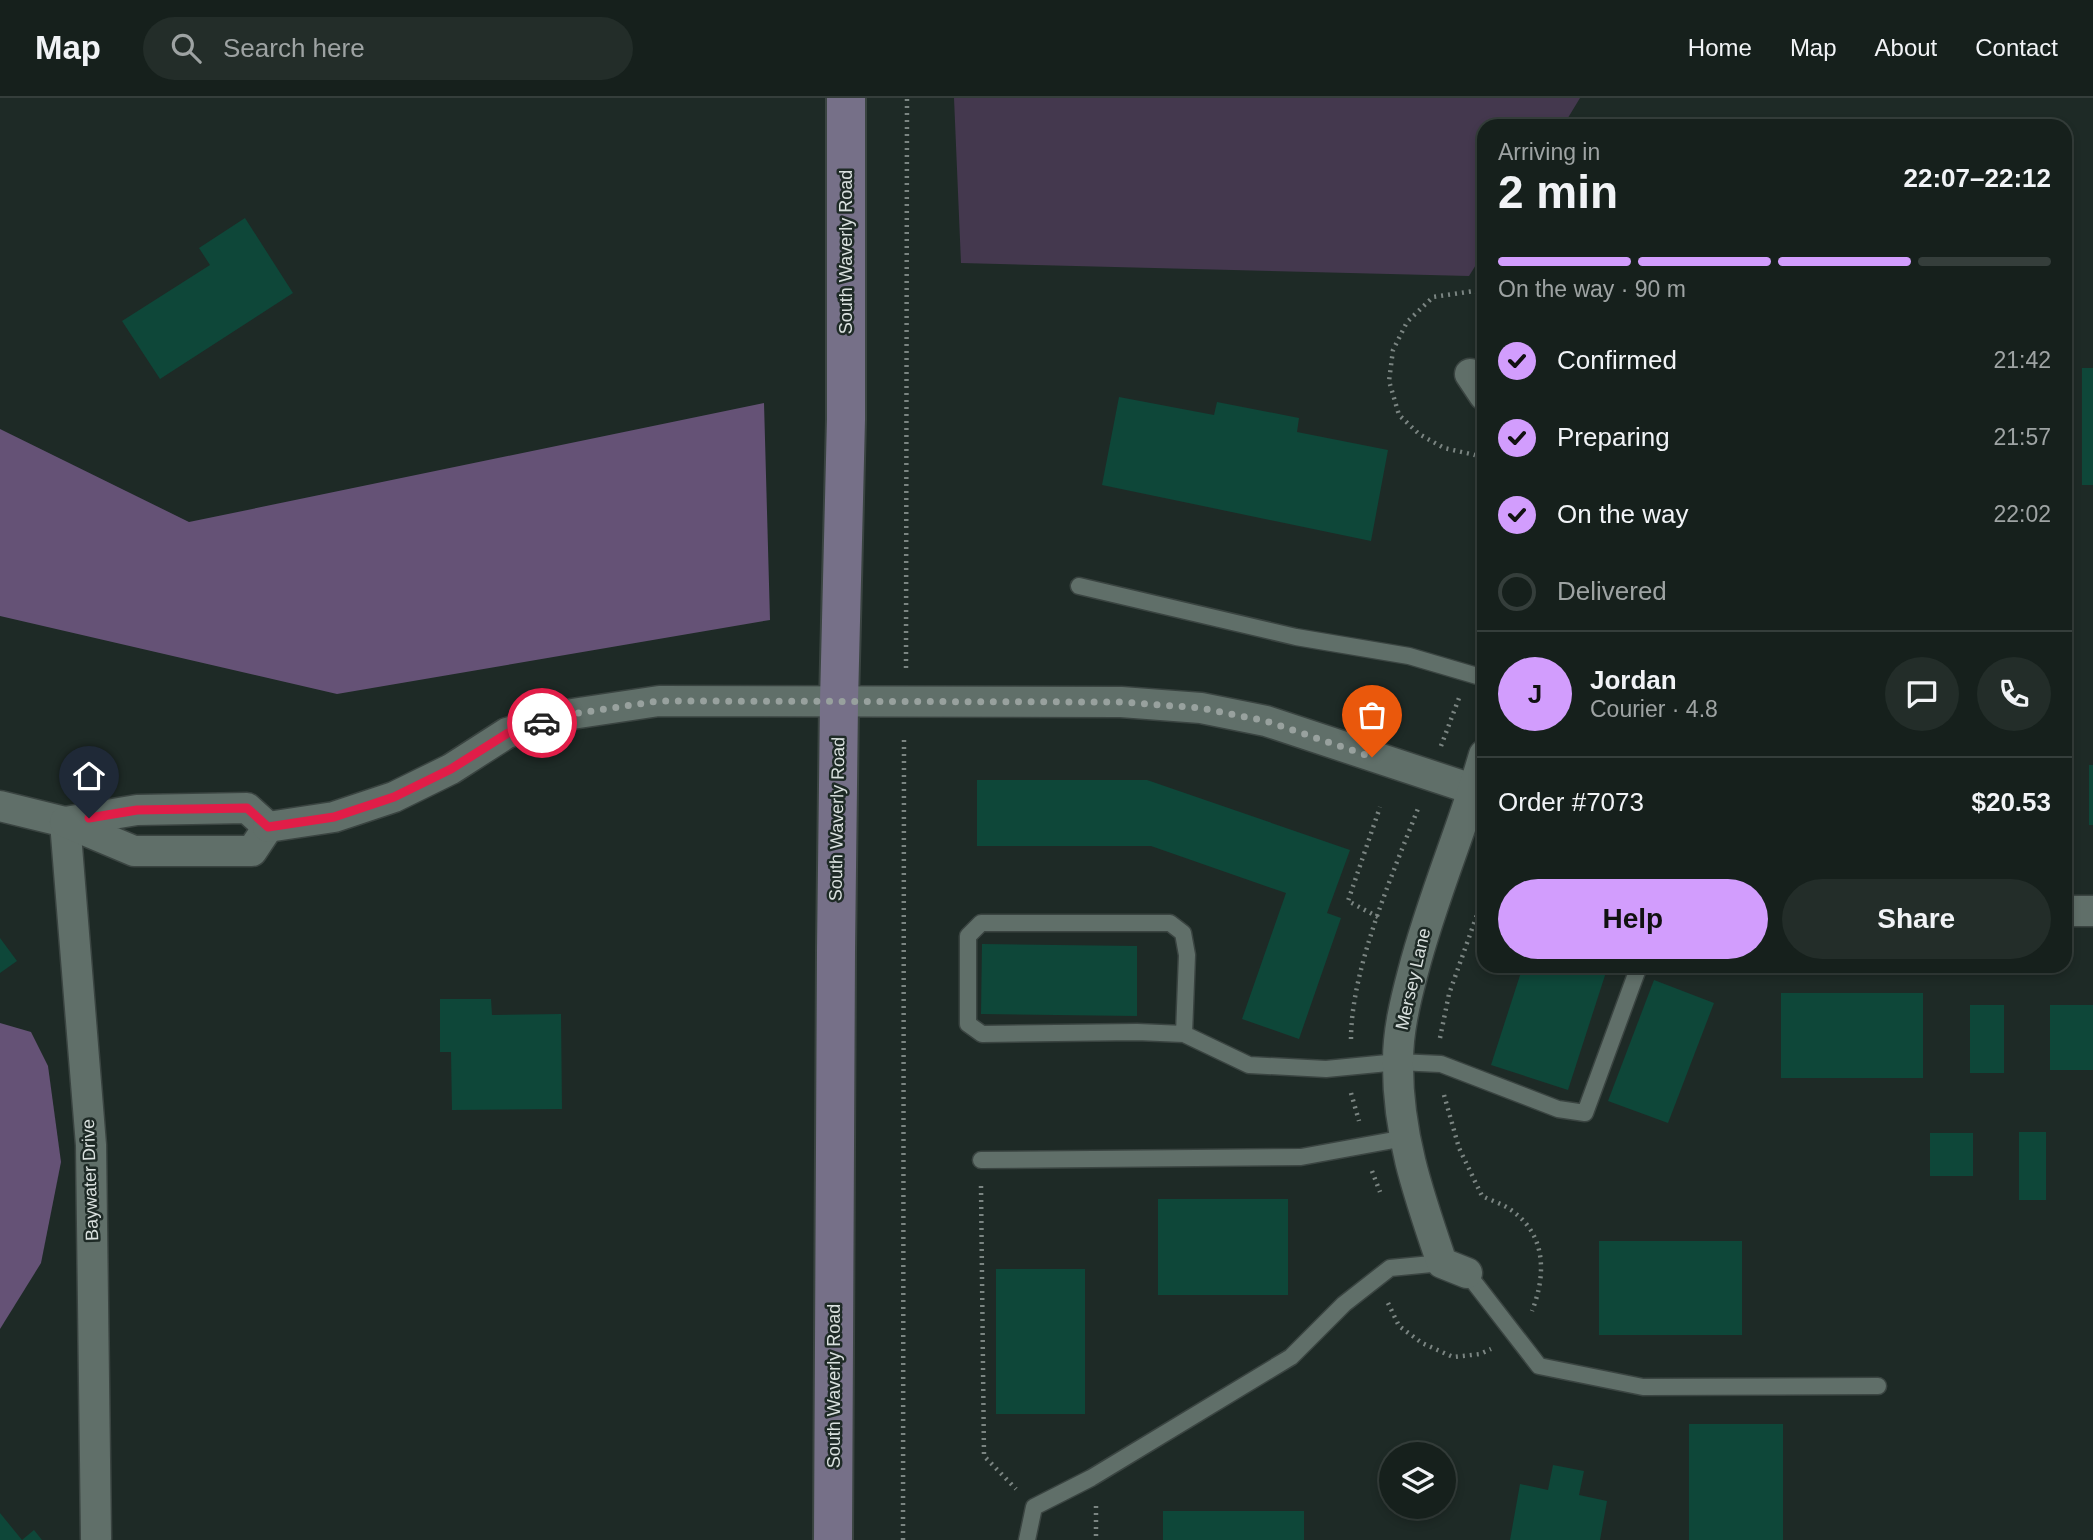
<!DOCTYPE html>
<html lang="en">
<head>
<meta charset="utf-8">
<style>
  :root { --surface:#16201c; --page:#232d29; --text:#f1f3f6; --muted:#9ea3a3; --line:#353e3b; --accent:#d29dfd }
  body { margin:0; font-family:Helvetica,sans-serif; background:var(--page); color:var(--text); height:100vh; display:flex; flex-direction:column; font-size:26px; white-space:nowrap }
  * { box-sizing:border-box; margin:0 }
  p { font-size:23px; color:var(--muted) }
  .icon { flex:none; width:38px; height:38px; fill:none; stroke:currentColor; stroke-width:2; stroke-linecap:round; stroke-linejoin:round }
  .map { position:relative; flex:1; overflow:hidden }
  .details { position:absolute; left:1477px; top:21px; width:595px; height:854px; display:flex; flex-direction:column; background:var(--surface); border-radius:21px; box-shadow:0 4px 10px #0003,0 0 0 2px var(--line) }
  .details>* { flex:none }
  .tools { position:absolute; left:1379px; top:1344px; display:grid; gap:14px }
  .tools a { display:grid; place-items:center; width:77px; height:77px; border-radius:50%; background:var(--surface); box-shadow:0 4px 10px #0003,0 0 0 2px var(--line); font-size:35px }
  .pin { position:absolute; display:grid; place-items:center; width:60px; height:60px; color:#fff; margin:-72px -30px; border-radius:50% 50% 50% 0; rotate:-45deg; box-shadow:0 0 7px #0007 }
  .pin .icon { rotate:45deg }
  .courier { position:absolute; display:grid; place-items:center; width:70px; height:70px; margin:-35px; border:5px solid #e11d48; border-radius:50%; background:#fff; color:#222; box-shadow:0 2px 9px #0007 }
  .summary em { font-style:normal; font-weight:600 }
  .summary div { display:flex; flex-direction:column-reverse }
  .summary { display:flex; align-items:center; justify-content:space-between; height:119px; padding:0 21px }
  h1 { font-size:46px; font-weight:600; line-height:52px }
  .bar { display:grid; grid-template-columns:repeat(4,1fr); gap:10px 7px; align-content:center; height:84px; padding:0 21px }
  .bar i { height:9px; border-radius:5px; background:var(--line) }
  .bar .on { background:var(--accent) }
  .bar p { grid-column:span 4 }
  .line { display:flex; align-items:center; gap:18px; padding:0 21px; border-top:2px solid var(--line) }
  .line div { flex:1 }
  .round { display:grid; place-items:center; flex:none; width:74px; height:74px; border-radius:37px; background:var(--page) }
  ol { padding:0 21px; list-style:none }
  li { display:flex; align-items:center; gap:21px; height:77px }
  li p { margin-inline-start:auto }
  li .icon { padding:7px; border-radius:50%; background:var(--accent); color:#111; stroke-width:4 }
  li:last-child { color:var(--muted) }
  li i { width:38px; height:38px; border:4px solid var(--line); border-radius:50% }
  .button { display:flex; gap:14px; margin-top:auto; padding:14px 21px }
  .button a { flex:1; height:80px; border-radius:42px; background:var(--accent); color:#111; font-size:28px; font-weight:600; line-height:80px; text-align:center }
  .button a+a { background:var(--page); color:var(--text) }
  header { display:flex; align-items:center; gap:42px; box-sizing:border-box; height:98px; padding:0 35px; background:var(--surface); border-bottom:2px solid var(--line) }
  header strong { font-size:33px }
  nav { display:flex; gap:38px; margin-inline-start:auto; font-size:24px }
  .search { width:490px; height:63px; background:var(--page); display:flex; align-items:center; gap:18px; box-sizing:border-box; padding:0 24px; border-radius:38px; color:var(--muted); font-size:26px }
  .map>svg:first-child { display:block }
</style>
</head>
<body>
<header>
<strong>Map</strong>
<div class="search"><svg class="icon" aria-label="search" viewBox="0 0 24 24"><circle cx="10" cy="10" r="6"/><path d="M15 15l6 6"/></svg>Search here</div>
<nav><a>Home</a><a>Map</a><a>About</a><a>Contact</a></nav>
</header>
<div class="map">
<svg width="2093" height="1442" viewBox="0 0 2093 1442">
  <rect width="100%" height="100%" fill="#1e2a26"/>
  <polygon fill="#44384e" points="954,0 1580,0 1563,28 1484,28 1484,154 1469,178 961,165"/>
  <g fill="#655276">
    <polygon points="764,305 770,522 337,596 0,518 0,331 189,424"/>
    <polygon points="0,925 31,934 48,968 61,1064 41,1165 0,1231"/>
  </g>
  <g fill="#0e4739">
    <polygon points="1902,22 1902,28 1664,28 1664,23"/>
    <polygon points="245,120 293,195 160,281 122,223 210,167 199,150"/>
    <rect x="2082" y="270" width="11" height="117"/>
    <polygon points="1119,299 1214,317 1217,304 1299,320 1297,334 1388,352 1371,443 1102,387"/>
    <rect x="2089" y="667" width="4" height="60"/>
    <polygon points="977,682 1147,682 1350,752 1327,815 1341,820 1299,941 1242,921 1286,795 1151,748 977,748"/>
    <polygon points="0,840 17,863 0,875"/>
    <polygon points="982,846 1137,848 1137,918 981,916"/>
    <polygon points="1523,868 1608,868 1568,992 1491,967"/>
    <polygon points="1654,882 1714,905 1668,1025 1608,1003"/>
    <rect x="1781" y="895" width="142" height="85"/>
    <polygon points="440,901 491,901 492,917 561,916 562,1011 452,1012 451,954 440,954"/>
    <rect x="1970" y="907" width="34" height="68"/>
    <rect x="2050" y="907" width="43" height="65"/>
    <rect x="2019" y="1034" width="27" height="68"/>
    <rect x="1930" y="1035" width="43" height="43"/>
    <rect x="1158" y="1101" width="130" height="96"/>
    <rect x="1599" y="1143" width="143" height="94"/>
    <rect x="996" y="1171" width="89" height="145"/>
    <rect x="1689" y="1326" width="94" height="116"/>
    <polygon points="1553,1367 1584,1373 1579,1397 1607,1403 1600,1442 1510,1442 1520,1386 1548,1392"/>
    <rect x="1163" y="1413" width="141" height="29"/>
    <polygon points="0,1415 22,1442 34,1432 42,1442 0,1442"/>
  </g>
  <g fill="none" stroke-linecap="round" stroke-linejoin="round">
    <g stroke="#3a4441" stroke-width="19">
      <g id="lane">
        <polyline points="1079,488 1296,539 1409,558 1484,580"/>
        <polyline points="1184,936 1187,857 1183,835 1170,825 981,825 968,838 968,926 982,936 1137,934 1184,936 1249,967 1326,971 1398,964 1441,966 1558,1011 1585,1015 1639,868"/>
        <polyline points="981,1062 1301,1059 1405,1040"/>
        <polyline points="1467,1175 1539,1268 1643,1289 1878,1288"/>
        <polyline points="1027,1442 1034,1409 1091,1380 1291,1259 1344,1206 1390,1170 1442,1165"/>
      </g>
    </g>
    <g stroke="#3a4441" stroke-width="33">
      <g id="street">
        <polyline points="1470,276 1484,297"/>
        <polyline points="0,708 65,724 91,1047 96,1440"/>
        <polygon points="247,710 268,729 252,753 134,753 65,724 137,712"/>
        <polyline points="268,729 334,719 394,699 451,671 507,635 572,616 659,603 1121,604 1201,610 1266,623 1484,695"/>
        <polyline points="2065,813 2093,813"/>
        <path d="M1467,1175L1442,1165C1419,1098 1397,1036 1398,963C1398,933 1405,904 1413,874C1432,800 1463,730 1484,657"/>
      </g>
    </g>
    <g stroke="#3a4441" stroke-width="42">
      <polyline id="secondary" points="833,1442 836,853 839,604 846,321 846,0"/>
    </g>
    <g stroke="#7b8582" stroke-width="4.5" stroke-dasharray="2 5" stroke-linecap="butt">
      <polyline points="1484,197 1474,193 1433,199 1407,224 1393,252 1389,283 1399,317 1419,336 1444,350 1475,357 1484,380"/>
      <polyline points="1478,549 1484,531"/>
      <polyline points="906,570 907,0"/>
      <polyline points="1441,648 1459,600"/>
      <polyline points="1378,819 1348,803 1380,709"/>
      <polyline points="1440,940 1449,896 1484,797"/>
      <path d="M1351,941C1351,871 1393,775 1419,708"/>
      <polyline points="1351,995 1359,1023"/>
      <path d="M1444,997L1459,1050L1482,1098C1490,1102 1500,1105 1508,1110C1546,1134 1547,1175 1532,1213"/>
      <polyline points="1372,1073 1380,1094"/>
      <polyline points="981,1088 984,1358 1016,1391"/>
      <polyline points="1388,1205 1399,1228 1422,1245 1453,1259 1480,1256 1491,1251"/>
      <polyline points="1096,1408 1096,1442"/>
      <polyline points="903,1442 904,638"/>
    </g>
    <use href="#lane" stroke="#606f69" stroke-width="16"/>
    <use href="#street" stroke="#606f69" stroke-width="30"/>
    <use href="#secondary" stroke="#767088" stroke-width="38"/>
  </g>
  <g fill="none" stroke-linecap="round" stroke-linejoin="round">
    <polyline stroke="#98a19e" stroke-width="7" stroke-dasharray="0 12.6" points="542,625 572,616 659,603 1121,604 1201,610 1266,623 1372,659"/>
    <polyline stroke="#e11d48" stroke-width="9" points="89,720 137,712 247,710 268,729 334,719 394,699 451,671 508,635 542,625"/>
  </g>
  <g text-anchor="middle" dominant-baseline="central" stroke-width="5" stroke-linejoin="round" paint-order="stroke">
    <g font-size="18" fill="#dae1df" stroke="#1e2a26">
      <text transform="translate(846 154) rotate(-90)">South Waverly Road</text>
      <text transform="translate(837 721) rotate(-89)">South Waverly Road</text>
      <text transform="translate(1413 881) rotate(-77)">Mersey Lane</text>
      <text transform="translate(90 1082) rotate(-92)">Baywater Drive</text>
      <text transform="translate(834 1288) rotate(-90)">South Waverly Road</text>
    </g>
  </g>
</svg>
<div class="tools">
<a><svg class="icon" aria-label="layers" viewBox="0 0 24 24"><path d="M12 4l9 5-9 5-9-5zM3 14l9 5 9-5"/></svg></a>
</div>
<div class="pin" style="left:1372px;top:659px;background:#ea580c"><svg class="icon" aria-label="bag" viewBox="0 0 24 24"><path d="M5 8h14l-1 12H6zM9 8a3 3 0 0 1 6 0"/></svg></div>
<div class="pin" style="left:89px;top:720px;background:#1f2937"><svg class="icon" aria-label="home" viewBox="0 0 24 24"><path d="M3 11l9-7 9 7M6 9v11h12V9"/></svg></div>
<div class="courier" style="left:542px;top:625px"><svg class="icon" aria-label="car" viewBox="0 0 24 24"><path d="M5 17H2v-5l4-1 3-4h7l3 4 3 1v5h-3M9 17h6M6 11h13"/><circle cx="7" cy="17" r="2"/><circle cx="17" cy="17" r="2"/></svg></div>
<section class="details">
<div class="summary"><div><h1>2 min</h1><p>Arriving in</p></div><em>22:07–22:12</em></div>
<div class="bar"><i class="on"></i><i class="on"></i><i class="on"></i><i></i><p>On the way · 90 m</p></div>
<ol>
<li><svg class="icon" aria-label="check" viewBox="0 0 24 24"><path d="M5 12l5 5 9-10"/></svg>Confirmed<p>21:42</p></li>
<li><svg class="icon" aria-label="check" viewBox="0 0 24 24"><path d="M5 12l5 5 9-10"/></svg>Preparing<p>21:57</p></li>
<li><svg class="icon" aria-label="check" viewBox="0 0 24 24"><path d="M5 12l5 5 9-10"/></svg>On the way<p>22:02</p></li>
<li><i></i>Delivered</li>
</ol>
<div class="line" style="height:126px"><b class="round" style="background:var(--accent);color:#111">J</b><div><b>Jordan</b><p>Courier · 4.8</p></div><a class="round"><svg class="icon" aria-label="chat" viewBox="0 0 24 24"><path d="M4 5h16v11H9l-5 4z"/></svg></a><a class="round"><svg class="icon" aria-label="phone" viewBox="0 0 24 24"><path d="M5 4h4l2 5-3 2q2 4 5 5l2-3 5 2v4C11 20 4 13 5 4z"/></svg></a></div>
<div class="line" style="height:91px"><div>Order #7073</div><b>$20.53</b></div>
<div class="button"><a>Help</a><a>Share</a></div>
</section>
</div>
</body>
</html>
